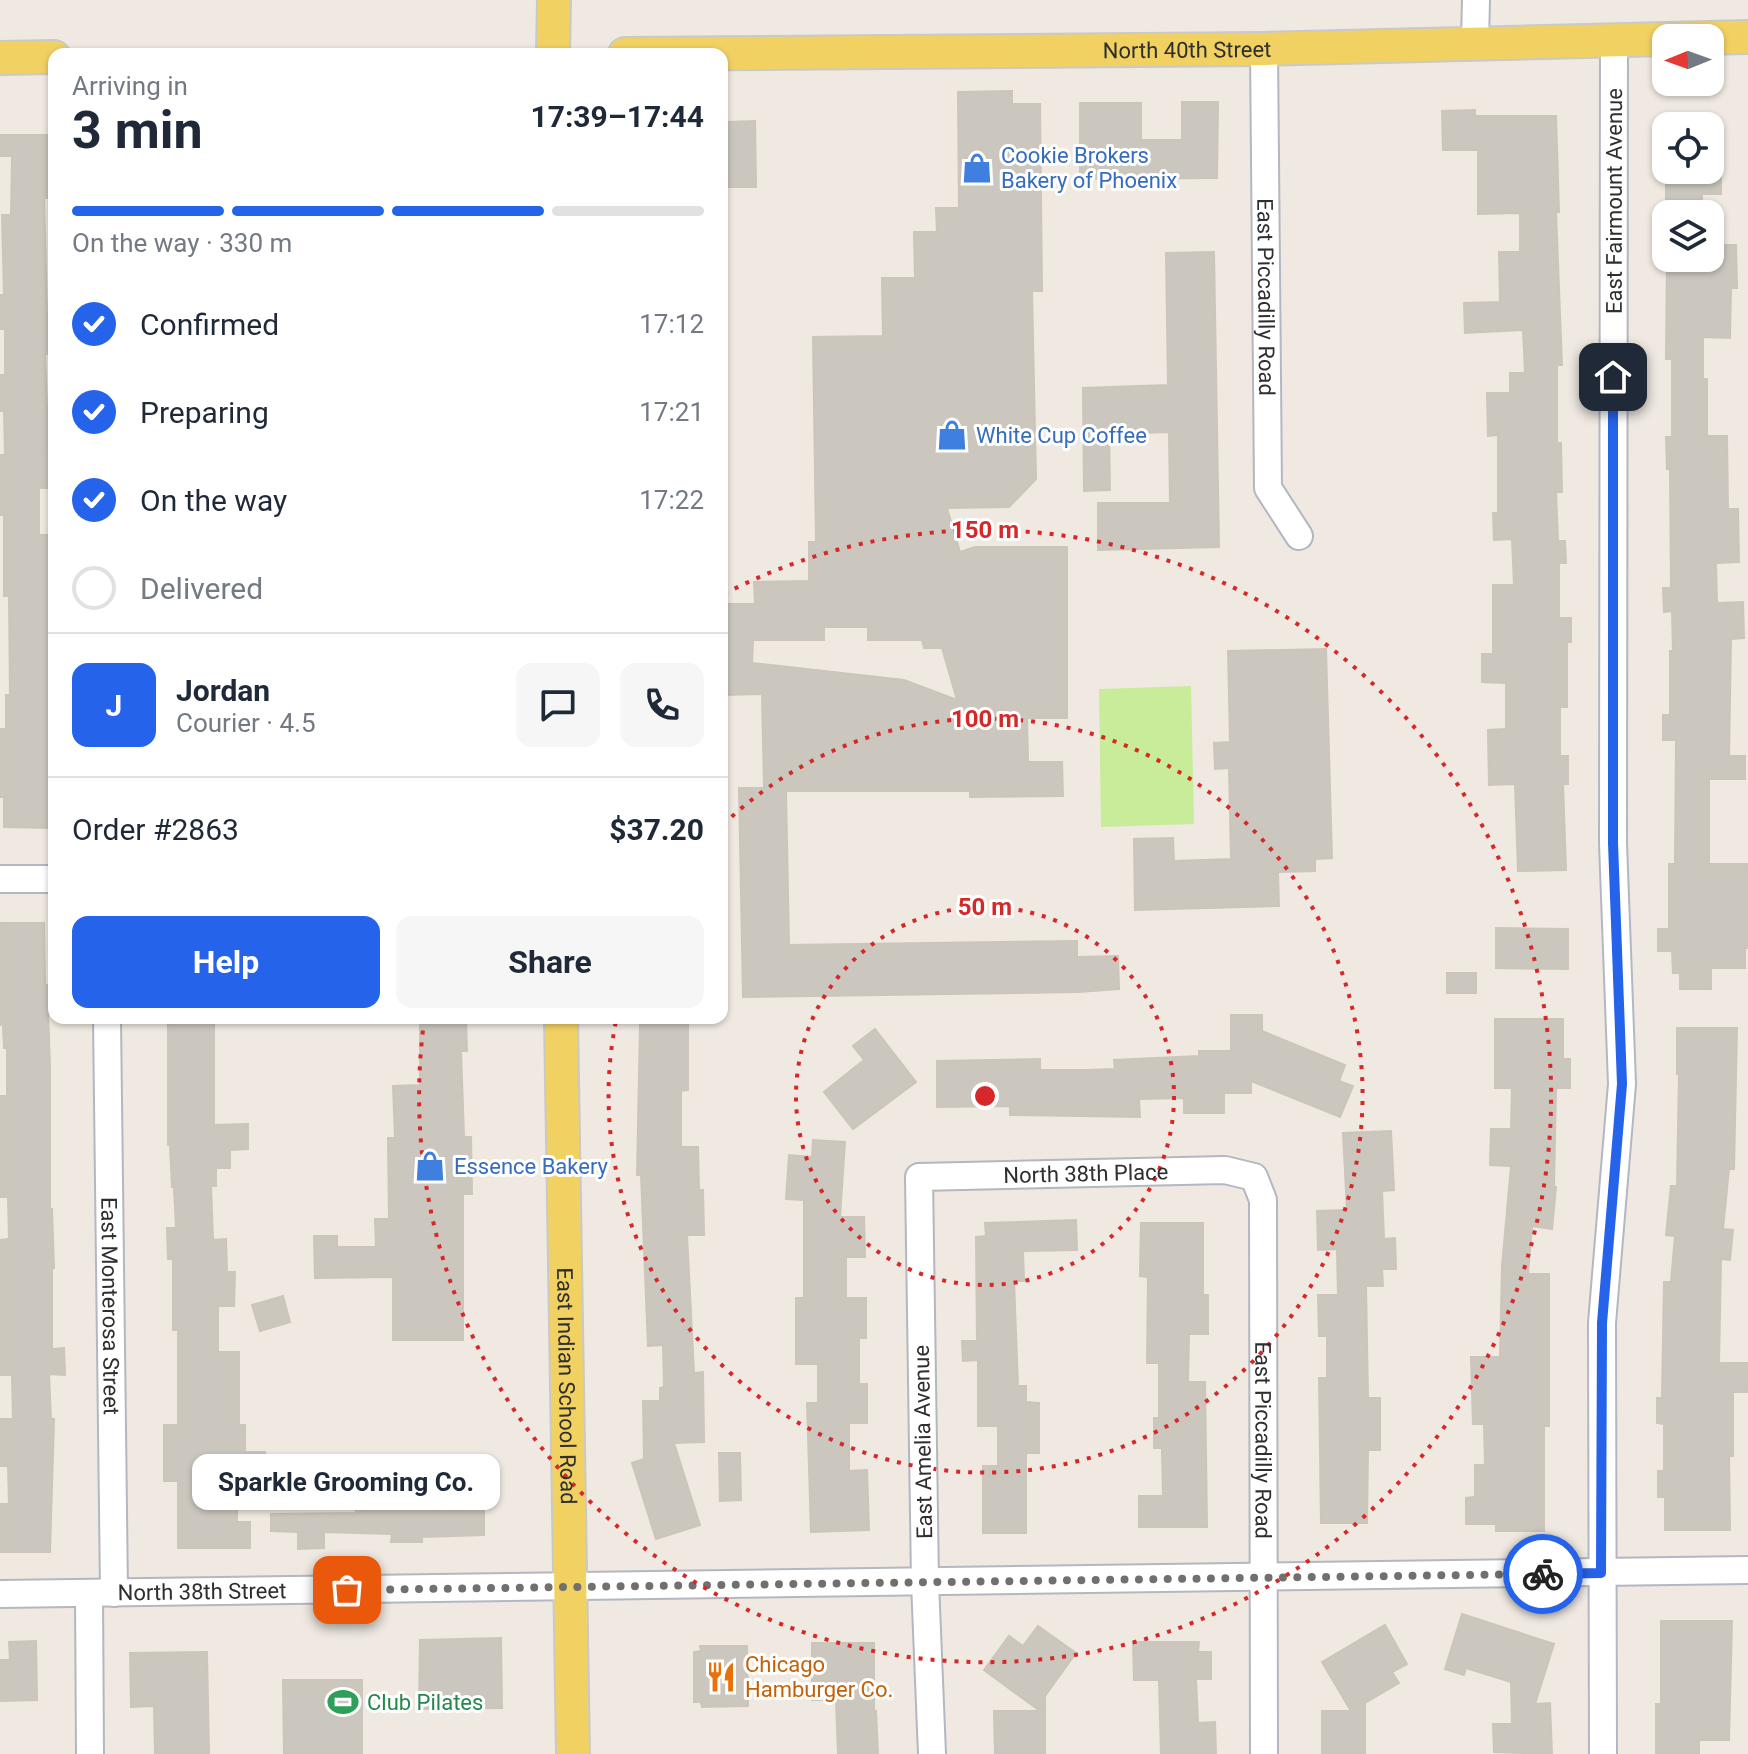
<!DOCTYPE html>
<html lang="en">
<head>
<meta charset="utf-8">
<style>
  :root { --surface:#fff; --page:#f6f6f7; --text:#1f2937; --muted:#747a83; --line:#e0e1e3; --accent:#2563eb }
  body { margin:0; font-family:Roboto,sans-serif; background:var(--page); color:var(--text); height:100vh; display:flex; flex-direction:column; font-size:30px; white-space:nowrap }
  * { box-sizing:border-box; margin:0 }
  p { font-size:26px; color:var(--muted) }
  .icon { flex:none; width:44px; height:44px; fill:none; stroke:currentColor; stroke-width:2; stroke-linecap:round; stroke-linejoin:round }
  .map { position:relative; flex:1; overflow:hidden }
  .details { position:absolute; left:48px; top:48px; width:680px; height:976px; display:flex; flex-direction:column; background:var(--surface); border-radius:16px; box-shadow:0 2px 6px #0004 }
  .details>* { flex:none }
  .needle { width:52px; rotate:269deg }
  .fabs { position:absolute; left:1652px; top:24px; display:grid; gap:16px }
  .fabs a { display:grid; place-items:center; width:72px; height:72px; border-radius:16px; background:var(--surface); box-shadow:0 2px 6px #0004; font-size:40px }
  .pin { position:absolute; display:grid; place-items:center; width:68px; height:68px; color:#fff; margin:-34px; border-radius:16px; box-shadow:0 4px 12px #0006 }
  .courier { position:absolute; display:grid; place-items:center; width:80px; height:80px; margin:-40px; border:6px solid #2563eb; border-radius:50%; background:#fff; color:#222; box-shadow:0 2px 10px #0007 }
  .bubble { position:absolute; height:56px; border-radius:16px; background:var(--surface); box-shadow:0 2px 6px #0004; font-size:26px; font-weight:700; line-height:56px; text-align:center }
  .overview em { font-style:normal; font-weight:700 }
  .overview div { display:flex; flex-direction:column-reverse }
  .overview { display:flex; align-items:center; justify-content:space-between; height:136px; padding:0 24px }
  h1 { font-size:52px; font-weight:700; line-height:60px }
  .bar { display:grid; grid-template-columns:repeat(4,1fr); gap:12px 8px; align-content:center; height:96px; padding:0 24px }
  .bar i { height:10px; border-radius:6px; background:var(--line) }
  .bar .active { background:var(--accent) }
  .bar p { grid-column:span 4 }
  .line { display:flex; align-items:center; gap:20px; padding:0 24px; border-top:2px solid var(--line) }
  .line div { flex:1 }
  .round { display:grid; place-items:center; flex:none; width:84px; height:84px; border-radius:16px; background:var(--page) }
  ol { padding:0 24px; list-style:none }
  li { display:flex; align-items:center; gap:24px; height:88px }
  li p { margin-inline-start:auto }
  li .icon { padding:8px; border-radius:50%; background:var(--accent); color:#fff; stroke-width:4 }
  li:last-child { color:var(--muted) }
  li i { width:44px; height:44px; border:4px solid var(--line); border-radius:50% }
  .button { display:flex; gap:16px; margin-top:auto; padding:16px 24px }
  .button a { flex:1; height:92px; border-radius:16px; background:var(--accent); color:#fff; font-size:32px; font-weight:700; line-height:92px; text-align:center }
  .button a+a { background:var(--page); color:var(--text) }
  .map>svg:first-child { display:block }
</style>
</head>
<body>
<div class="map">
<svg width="1748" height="1754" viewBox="0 0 1748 1754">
  <rect width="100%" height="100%" fill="#efe9e1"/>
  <polygon fill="#c9ec9a" points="1191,686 1194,824 1101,827 1099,689"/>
  <g fill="#cbc7bf" stroke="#cbc5ba" stroke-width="2" fill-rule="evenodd">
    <path d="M1012,91V104H1040L1042,291H1032L1036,479L1009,507L947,508L960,552L975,547H1067V718H1027L1028,762H1062L1063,796L970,797V791H786L789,945L1077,941V957L1118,956L1119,989L1078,992L743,997L739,788H764L762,694L722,695V604H755L754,582L809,581V542H816L813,337L883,336L882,278H915L914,232H937L936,208H959L958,92ZM824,627H868V640H922L924,648H942L957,700L904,680L752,663L753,640H824Z"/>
    <polygon points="1182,102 1218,102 1217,178 1080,179 1080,103 1141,103 1141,140 1182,140"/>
    <polygon points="1475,110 1475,116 1556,116 1559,212 1556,212 1562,365 1557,365 1557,443 1561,443 1562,492 1556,492 1558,541 1565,541 1566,563 1559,563 1559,618 1571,618 1571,642 1567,642 1567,707 1560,707 1560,756 1568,756 1568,784 1563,784 1566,870 1518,871 1515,784 1489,785 1488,730 1506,729 1506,683 1482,682 1482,654 1493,654 1493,585 1514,585 1512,539 1494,540 1493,513 1498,513 1498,435 1488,436 1487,393 1510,393 1510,373 1525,373 1523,330 1465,333 1464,303 1500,302 1499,252 1520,252 1520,213 1478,214 1478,150 1443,150 1442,111"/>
    <polygon points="755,121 756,187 728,187 727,122"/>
    <polygon points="0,135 47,135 47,198 44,198 48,354 45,354 50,488 39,488 39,535 49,535 52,695 51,828 4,827 4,797 0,797 0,729 6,729 6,695 10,695 9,596 4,596 4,515 0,515 0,455 5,455 4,411 0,411 0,375 5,375 5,329 0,329 0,295 4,295 2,215 11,215 12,156 0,156"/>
    <polygon points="1666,170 1721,170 1721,194 1702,194 1702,214 1666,214"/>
    <polygon points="1710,245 1736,245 1737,288 1731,288 1730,338 1703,337 1703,379 1707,379 1707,436 1727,436 1728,509 1738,509 1739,562 1716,563 1717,603 1743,602 1744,638 1731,639 1729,756 1745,756 1745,779 1709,779 1709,864 1748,864 1748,948 1745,948 1745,968 1711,968 1711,989 1680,989 1680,973 1673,973 1672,951 1658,951 1658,929 1669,929 1669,864 1675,864 1676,740 1663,740 1663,715 1670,715 1670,651 1673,651 1672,611 1664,612 1663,588 1671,588 1670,469 1667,469 1666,437 1672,437 1672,359 1666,359 1667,258 1710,258"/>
    <polygon points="1214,252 1219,547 1098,550 1098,503 1170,503 1169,432 1109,434 1110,490 1084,491 1083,388 1168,385 1166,253"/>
    <polygon points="1326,649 1332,858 1315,859 1315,871 1278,872 1279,906 1135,910 1134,839 1173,838 1174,861 1231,859 1229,768 1215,769 1214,743 1230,742 1228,651"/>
    <polygon points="0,923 44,923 45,985 47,985 50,1066 50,1209 52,1209 54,1268 52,1268 52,1349 64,1348 65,1375 49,1374 51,1419 54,1419 50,1552 0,1552 0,1504 9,1504 8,1466 0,1466 0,1419 13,1419 12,1375 0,1375 0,1240 9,1239 8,1197 0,1197 0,1096 7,1096 7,1048 4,1048 3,1025 0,1025"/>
    <polygon points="1496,928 1568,929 1568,969 1496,968"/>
    <rect x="1447" y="973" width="29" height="20"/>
    <polygon points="1231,1015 1262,1015 1262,1031 1345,1065 1339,1081 1353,1086 1340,1117 1251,1081 1251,1093 1224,1093 1224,1113 1184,1113 1184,1098 1139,1099 1140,1117 1010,1115 1010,1106 937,1107 937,1061 1040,1059 1040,1070 1088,1070 1115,1069 1114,1060 1199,1056 1199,1051 1231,1051"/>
    <polygon points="168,1018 214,1018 214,1125 248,1124 248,1149 230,1150 230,1168 216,1168 216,1186 211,1186 213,1240 226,1239 227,1272 235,1272 234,1306 218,1306 218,1352 239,1352 239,1425 245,1425 245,1452 265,1452 265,1480 237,1480 237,1522 250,1522 250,1548 178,1548 178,1481 164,1481 164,1425 178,1425 178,1330 173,1330 173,1259 168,1259 167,1228 176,1228 174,1187 172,1187 170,1145 168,1145"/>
    <polygon points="420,1018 466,1018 467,1051 461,1051 464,1137 471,1137 472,1194 463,1194 463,1340 393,1340 393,1277 315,1278 314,1236 337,1236 337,1247 376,1247 375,1219 389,1219 388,1138 395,1138 393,1086 420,1085"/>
    <polygon points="1495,1019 1563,1019 1563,1059 1570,1059 1570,1088 1556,1088 1554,1187 1556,1187 1552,1229 1532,1226 1528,1274 1549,1274 1549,1426 1544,1426 1544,1531 1496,1531 1496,1524 1466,1524 1466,1498 1475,1497 1475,1465 1485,1465 1484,1424 1473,1424 1471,1357 1500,1357 1502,1266 1511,1166 1490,1165 1491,1129 1511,1129 1512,1088 1495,1088"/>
    <polygon points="640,1024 688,1024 688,1090 681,1091 681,1147 698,1147 699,1190 703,1190 704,1235 687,1235 694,1373 703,1372 704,1442 674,1443 700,1525 656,1539 632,1463 644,1459 643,1401 660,1401 660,1388 664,1387 663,1345 648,1346 641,1175 637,1175"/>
    <polygon points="1677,1028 1737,1028 1734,1169 1729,1169 1723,1229 1733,1230 1730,1260 1721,1259 1719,1363 1748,1363 1748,1392 1733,1392 1733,1456 1729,1456 1730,1530 1665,1530 1665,1497 1658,1497 1658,1471 1664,1471 1664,1424 1657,1423 1657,1398 1662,1398 1664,1282 1671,1282 1675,1236 1666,1235 1671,1186 1677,1186 1679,1074 1677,1074"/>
    <polygon points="875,1029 916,1082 853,1129 824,1092 864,1060 853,1046"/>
    <polygon points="1391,1131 1394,1190 1382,1191 1384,1239 1395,1238 1396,1269 1382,1269 1383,1286 1366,1286 1368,1398 1380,1398 1380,1450 1368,1450 1367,1523 1321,1523 1319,1378 1327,1378 1327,1336 1319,1336 1318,1295 1338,1295 1337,1249 1318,1250 1317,1211 1347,1210 1343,1133"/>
    <polygon points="813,1140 845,1142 840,1217 864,1217 865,1257 846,1257 846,1298 866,1298 866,1338 859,1338 859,1384 867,1384 867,1423 849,1423 849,1471 867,1470 869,1530 811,1532 807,1403 818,1403 818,1364 796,1364 796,1298 804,1298 804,1200 786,1199 789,1155 812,1157"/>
    <polygon points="1076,1220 1077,1250 1023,1251 1024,1281 1014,1281 1018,1386 1026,1386 1026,1402 1039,1403 1039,1453 1026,1453 1026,1533 983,1533 983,1466 998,1466 998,1426 978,1426 978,1360 963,1361 962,1341 977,1341 976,1237 986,1236 985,1223"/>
    <polygon points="1141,1223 1203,1223 1203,1295 1208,1295 1208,1334 1189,1334 1188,1382 1205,1382 1207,1527 1139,1527 1139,1496 1163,1496 1162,1448 1154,1448 1154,1418 1159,1418 1159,1363 1147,1363 1148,1277 1140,1276"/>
    <polygon points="283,1296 290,1322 260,1331 252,1305"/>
    <polygon points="719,1453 740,1453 741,1500 720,1501"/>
    <polygon points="357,1465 412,1467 411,1477 484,1478 484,1535 422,1537 422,1542 391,1542 392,1534 324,1532 324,1548 298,1549 298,1532 271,1531 271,1514 356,1513"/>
    <polygon points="1462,1614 1554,1644 1535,1704 1550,1703 1552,1754 1494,1752 1493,1724 1512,1724 1511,1682 1466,1668 1464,1675 1445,1669"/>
    <polygon points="1661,1621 1732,1621 1729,1740 1699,1740 1699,1754 1656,1754 1656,1704 1661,1704"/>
    <polygon points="1385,1625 1407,1664 1392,1672 1399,1683 1365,1703 1365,1754 1322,1754 1322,1711 1351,1711 1322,1662"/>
    <polygon points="1038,1626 1076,1653 1045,1696 1045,1754 995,1754 994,1711 1040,1711 984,1670 1009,1636 1023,1646"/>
    <polygon points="501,1638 502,1708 419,1709 420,1640"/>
    <polygon points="36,1641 37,1700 0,1701 0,1660 10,1660 9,1642"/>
    <polygon points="1133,1642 1199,1642 1198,1652 1211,1652 1211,1679 1196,1679 1198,1723 1215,1722 1216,1754 1161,1754 1159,1680 1134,1680"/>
    <polygon points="812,1643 874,1643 874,1712 876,1711 878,1754 838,1754 836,1700 812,1700"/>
    <polygon points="700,1646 747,1646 748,1706 702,1707 701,1702 694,1702 694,1652 701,1651"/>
    <polygon points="207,1652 209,1754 155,1754 154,1706 131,1707 130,1653"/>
    <polygon points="283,1680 362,1680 362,1754 284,1754"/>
  </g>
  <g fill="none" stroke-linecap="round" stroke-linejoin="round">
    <g stroke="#b4b7c1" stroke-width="30">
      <g id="minor">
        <polyline points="1475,42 1476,0"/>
        <path id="s1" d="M1264,49L1268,488L1299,536"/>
        <polyline points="0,879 54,879"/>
        <path id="s2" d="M107,1018L114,1593"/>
        <polyline points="89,1593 90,1754"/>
        <path id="s3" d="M0,1594L1748,1570"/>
        <path id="s4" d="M932,1754L925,1582L919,1177L1225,1170L1254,1177L1263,1200L1264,1754"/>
        <path id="s5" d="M1603,1754L1602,1323L1622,1084L1613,843L1614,39"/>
      </g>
    </g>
    <g stroke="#c9c9c9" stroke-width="36">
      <g id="major">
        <polyline points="553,54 554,0"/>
        <path id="s6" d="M625,54L1264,49L1748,37"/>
        <polyline points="0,58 54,57"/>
        <path id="s7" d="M561,1018L573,1754"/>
      </g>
    </g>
    <use href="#minor" stroke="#fff" stroke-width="26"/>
    <use href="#major" stroke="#f2d163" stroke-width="32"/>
  </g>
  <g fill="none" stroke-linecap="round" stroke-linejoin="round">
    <polyline stroke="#726f6d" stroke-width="8" stroke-dasharray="0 14.4" points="347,1590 1543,1574"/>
    <polyline stroke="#2563eb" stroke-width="10" points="1543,1574 1601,1573 1602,1323 1622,1084 1613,843 1613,377"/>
  </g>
  <g fill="none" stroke="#d62828" stroke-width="4" stroke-dasharray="4 8">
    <circle cx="985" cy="1096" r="189"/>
    <path d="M723 825A377 377 0 1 1 616 1021"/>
    <path d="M724 594A566 566 0 1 1 424 1022"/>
  </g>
  <defs>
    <g id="shop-bare" transform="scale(2.4)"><path d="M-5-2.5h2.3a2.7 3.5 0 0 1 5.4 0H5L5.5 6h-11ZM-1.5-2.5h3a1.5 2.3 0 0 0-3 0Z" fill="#3f7fe0" stroke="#fff" stroke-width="2.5" paint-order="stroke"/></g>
    <g id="restaurant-bare" transform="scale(2.4)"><path d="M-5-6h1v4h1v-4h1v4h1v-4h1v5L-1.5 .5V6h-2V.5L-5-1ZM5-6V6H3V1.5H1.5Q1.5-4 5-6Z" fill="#e8710a" stroke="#fff" stroke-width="2.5" paint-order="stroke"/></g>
    <g id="stadium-bare" transform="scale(2.4)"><path d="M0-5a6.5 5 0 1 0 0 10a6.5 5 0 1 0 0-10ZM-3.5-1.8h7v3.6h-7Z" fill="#2e9e5b" stroke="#fff" stroke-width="2.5" paint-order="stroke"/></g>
  </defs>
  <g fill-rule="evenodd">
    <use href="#shop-bare" x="977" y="168"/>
    <use href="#shop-bare" x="952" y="435"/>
    <use href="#shop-bare" x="430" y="1166"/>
    <use href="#restaurant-bare" x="721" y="1677"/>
    <use href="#stadium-bare" x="343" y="1702"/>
  </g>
  <g text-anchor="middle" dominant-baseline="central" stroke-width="6" stroke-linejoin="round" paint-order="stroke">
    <g font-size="22" fill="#2e2e2e" stroke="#fff">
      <text stroke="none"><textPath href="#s6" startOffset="562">North 40th Street</textPath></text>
      <text stroke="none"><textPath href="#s5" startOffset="1554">East Fairmount Avenue</textPath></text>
      <text stroke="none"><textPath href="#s1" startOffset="248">East Piccadilly Road</textPath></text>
      <text stroke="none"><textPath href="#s4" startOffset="744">North 38th Place</textPath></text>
      <text stroke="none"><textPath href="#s2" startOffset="288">East Monterosa Street</textPath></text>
      <text stroke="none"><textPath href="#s7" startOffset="368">East Indian School Road</textPath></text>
      <text stroke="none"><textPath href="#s4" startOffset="1178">East Piccadilly Road</textPath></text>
      <text transform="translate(923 1442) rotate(-91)">East Amelia Avenue</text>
      <text stroke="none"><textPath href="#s3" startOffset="202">North 38th Street</textPath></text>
    </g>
    <g font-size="22" fill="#366cbe" stroke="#fff" text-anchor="start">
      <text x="1001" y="155">Cookie Brokers<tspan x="1001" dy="25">Bakery of Phoenix</tspan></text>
      <text x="976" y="435">White Cup Coffee</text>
      <text x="454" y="1166">Essence Bakery</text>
    </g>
    <g font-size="22" fill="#c56008" stroke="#fff" text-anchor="start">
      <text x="745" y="1664">Chicago<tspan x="745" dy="25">Hamburger Co.</tspan></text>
    </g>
    <g font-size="22" fill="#27864d" stroke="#fff" text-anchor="start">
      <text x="367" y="1702">Club Pilates</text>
    </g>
  </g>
  <circle cx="985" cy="1096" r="12" fill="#d62828" stroke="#fff" stroke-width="4"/>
  <g font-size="24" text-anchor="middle" font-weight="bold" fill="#d62828" stroke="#fff" stroke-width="6" stroke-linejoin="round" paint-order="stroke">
    <text x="985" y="538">150 m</text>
    <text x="985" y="727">100 m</text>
    <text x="985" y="915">50 m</text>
  </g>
</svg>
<div class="fabs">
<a><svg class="needle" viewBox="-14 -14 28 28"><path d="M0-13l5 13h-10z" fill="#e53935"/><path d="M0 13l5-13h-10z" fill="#747a83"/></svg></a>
<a><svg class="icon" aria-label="locate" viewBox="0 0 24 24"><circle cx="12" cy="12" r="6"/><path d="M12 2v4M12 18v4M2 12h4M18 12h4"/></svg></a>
<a><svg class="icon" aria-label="layers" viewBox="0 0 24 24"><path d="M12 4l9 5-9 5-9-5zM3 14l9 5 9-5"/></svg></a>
</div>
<div class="pin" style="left:347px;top:1590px;background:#ea580c"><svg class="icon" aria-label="bag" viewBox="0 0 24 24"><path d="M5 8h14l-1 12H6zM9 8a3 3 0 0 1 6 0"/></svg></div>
<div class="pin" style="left:1613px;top:377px;background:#1f2937"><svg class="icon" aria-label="home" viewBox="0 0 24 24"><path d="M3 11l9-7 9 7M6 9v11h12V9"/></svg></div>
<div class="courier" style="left:1543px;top:1574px"><svg class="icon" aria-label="bike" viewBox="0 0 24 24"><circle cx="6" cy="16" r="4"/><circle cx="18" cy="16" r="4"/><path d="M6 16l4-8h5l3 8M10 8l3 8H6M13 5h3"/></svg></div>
<div class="bubble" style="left:192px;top:1454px;width:308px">Sparkle Grooming Co.</div>
<section class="details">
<div class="overview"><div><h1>3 min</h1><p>Arriving in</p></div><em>17:39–17:44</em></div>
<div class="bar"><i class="active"></i><i class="active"></i><i class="active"></i><i></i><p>On the way · 330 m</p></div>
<ol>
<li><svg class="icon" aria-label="check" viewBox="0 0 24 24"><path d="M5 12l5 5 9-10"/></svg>Confirmed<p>17:12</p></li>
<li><svg class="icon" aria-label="check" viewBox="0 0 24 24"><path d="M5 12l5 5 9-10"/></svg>Preparing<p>17:21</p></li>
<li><svg class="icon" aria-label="check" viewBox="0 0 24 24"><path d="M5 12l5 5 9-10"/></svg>On the way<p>17:22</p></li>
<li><i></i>Delivered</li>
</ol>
<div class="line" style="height:144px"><b class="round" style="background:var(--accent);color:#fff">J</b><div><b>Jordan</b><p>Courier · 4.5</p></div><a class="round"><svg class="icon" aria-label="chat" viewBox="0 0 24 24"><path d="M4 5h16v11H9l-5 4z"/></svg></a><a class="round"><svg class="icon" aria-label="phone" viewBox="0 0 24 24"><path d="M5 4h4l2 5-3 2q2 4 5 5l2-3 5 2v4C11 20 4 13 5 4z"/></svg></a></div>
<div class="line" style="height:104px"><div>Order #2863</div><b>$37.20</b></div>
<div class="button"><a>Help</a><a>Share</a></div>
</section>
</div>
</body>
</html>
